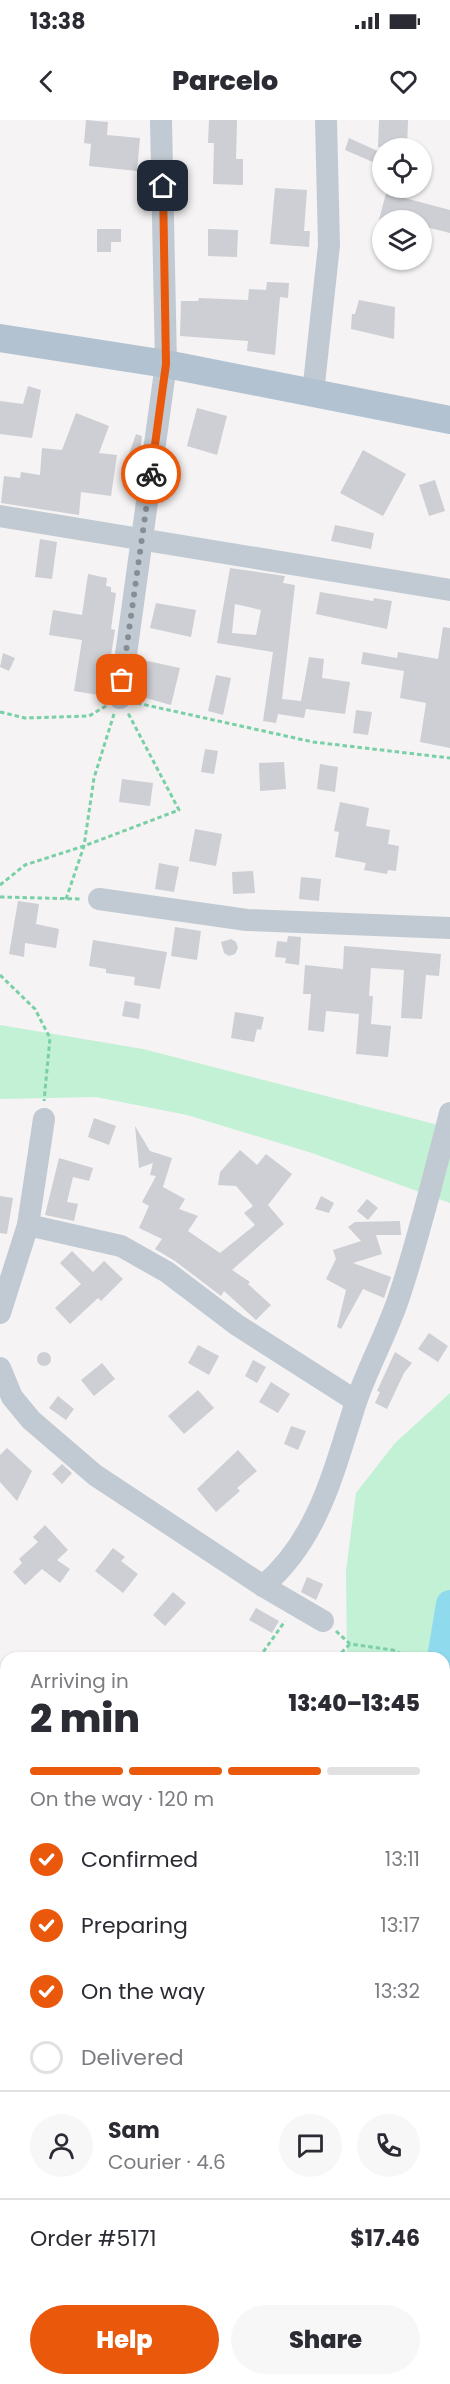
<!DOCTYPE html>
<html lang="en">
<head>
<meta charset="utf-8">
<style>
  :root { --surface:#fff; --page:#f7f7f7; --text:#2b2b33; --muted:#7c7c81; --line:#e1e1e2; --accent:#ea580c }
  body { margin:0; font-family:Poppins,sans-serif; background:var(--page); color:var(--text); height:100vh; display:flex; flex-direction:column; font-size:22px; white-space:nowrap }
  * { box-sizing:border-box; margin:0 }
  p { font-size:20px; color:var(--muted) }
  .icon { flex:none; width:33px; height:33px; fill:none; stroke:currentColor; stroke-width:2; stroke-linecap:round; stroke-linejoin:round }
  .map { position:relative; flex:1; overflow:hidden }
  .side { position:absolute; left:0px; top:1532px; width:450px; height:734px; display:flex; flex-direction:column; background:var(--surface); border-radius:18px 18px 0 0; box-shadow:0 2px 4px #0004 }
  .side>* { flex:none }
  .tools { position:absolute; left:372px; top:18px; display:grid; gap:12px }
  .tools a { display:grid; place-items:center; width:60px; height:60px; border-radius:50%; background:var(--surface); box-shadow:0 2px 4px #0004; font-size:30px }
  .pin { position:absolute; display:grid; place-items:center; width:51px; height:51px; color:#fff; margin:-26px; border-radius:12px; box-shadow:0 3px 9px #0006 }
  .courier { position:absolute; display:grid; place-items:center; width:60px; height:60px; margin:-30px; border:4px solid #ea580c; border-radius:50%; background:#fff; color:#222; box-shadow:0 2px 8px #0007 }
  .head em { font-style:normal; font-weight:800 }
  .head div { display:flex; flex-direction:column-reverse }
  .head { display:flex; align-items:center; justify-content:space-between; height:102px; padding:0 30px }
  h1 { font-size:39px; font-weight:800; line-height:45px }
  .bar { display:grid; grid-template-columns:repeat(4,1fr); gap:9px 6px; align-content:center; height:72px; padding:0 30px }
  .bar i { height:8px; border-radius:4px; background:var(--line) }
  .bar .selected { background:var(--accent) }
  .bar p { grid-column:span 4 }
  .line { display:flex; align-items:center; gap:15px; padding:0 30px; border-top:2px solid var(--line) }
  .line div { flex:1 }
  .round { display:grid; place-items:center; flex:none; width:63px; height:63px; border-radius:32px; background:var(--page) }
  ol { padding:0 30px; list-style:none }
  li { display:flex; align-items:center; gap:18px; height:66px }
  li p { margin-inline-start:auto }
  li .icon { padding:6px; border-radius:50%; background:var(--accent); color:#fff; stroke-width:4 }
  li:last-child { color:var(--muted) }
  li i { width:33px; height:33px; border:3px solid var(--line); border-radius:50% }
  .cta { display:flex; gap:12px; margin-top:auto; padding:12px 30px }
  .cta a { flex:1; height:69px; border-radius:36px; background:var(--accent); color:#fff; font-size:24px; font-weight:800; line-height:69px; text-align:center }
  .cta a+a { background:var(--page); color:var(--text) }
  .status { display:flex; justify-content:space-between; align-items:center; height:42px; padding:0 30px; background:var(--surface); direction:ltr }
  .status svg { height:16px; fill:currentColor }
  header { display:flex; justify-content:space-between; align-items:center; height:78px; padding:0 30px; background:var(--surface); font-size:27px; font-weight:800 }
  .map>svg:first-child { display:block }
</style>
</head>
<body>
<div class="status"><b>13:38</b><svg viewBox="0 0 49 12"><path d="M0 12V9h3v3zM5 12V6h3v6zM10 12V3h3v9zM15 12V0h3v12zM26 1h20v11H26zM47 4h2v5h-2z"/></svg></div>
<header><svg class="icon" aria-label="back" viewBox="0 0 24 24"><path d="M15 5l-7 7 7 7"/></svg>Parcelo<svg class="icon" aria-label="heart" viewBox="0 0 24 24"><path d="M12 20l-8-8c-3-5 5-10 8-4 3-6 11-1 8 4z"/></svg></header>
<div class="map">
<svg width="450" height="2264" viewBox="0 0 450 2264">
  <rect width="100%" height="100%" fill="#f5f3f3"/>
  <g fill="#c3f1d5">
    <polygon points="0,905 143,929 450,1008 450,1083 312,1033 187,995 96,977 0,979"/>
    <polygon points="450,1273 450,1815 444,1811 444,1538 347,1537 346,1451 356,1373 395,1323"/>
    <polygon points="6,1969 6,2180 0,2184 0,1974"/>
  </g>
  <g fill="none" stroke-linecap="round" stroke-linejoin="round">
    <g stroke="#90daee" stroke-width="28">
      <polyline points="441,1538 450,1484"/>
      <polyline points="0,2114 6,2112"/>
    </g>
  </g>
  <g fill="#cdcfd5" fill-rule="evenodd">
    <polygon points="86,0 108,2 107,15 140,18 137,51 89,46 91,24 84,23"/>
    <polygon points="209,0 237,0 236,39 243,39 243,65 213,64 214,23 208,23"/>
    <polygon points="379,0 408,0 407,28 378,27"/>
    <polygon points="349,18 382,33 382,46 345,30"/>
    <polygon points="275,68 307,70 304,111 310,111 309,127 270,124"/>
    <polygon points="386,73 450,90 450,113 422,106 422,100 379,100"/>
    <polygon points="97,109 121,109 121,122 111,122 111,132 97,132"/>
    <polygon points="208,109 238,110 237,137 208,136"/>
    <polygon points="267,162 289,163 288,178 280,177 275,235 247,231 248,221 180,216 181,181 198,181 199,178 248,180 249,169 266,170"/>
    <polygon points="359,180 395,187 394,219 351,209 352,194 355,194"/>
    <polygon points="28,266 41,270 32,318 0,314 0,281 23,284"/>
    <polygon points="197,288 227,296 217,335 187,326"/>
    <polygon points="76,293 109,306 99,333 117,335 111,376 81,372 79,395 1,383 4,356 20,358 21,352 40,355 42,328 62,330"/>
    <polygon points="136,314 142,316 139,338 129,334"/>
    <polygon points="363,330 406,354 383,396 340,373"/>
    <polygon points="435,360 445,391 429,396 419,365"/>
    <polygon points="335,405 374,413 371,429 331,421"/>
    <polygon points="40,419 57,422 52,459 35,457"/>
    <path d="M230,448L285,456L283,463L295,465L282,579L301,581L309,537L324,539L322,558L350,562L345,594L306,589L304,598L278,594L276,603L263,601L273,532L217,523ZM235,484L261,490L256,515L232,513Z"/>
    <polygon points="88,454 107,458 106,466 111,467 111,472 116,473 111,509 115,510 107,561 101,560 98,575 74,571 82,520 49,515 53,490 82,495"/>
    <polygon points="320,472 373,481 374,478 392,481 387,509 316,494"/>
    <polygon points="156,483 196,490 191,517 150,508"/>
    <polygon points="443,507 450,508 450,628 420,622 426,583 400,578 404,551 361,544 363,532 397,538 398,532 438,539"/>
    <polygon points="3,533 15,538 9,551 0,547"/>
    <polygon points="143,540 180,548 171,585 135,575"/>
    <polygon points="216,555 231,558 223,595 208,591"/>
    <polygon points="356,590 372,592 368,615 353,613"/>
    <polygon points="205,629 218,631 214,654 201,652"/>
    <polygon points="284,642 286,669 260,671 259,643"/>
    <polygon points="320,644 338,647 335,672 317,669"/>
    <polygon points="122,659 153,663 150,686 119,682"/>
    <polygon points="340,682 369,688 366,706 390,710 388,724 399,726 396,751 388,750 387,754 364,750 366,743 335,737 339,712 334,711"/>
    <polygon points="195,709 222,714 216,746 189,741"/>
    <polygon points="159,743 179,747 174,772 155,769"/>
    <polygon points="253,751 255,773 233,774 232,752"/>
    <polygon points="301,757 321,759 319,781 299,779"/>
    <polygon points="18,781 39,784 36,804 59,809 56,828 25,823 24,837 9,834"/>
    <polygon points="175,807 201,811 197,840 171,836"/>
    <polygon points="288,816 301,817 299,845 285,843 286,838 275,837 277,821 287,822"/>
    <polygon points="231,819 236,822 238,828 235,834 229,836 224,833 221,822"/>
    <polygon points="93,820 167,832 160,869 134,865 135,857 106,853 106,849 89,846"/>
    <polygon points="344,826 441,834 439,856 426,855 422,899 401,898 404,850 371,848 369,876 373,876 371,904 391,906 388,937 356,934 359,894 326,891 324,912 308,910 311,874 303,874 305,845 343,849"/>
    <polygon points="125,881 141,884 139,899 122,896"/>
    <polygon points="235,892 264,897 261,910 257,909 254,922 231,918"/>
    <polygon points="94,998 116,1006 109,1025 88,1017"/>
    <polygon points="135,1006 150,1031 172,1038 163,1067 185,1079 179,1089 198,1096 188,1111 220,1133 255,1105 244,1093 253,1086 236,1066 218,1065 220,1052 240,1030 257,1045 266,1034 292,1054 268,1085 284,1104 232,1150 250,1162 248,1164 271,1185 256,1200 224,1171 221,1176 175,1141 155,1129 162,1119 139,1108 149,1086 142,1082 156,1056 150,1055 153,1043 139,1048"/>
    <polygon points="59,1038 93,1048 89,1061 73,1057 67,1082 78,1084 74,1101 45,1095"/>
    <polygon points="0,1076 13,1078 7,1114 0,1113"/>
    <polygon points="321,1076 334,1083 329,1093 315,1089"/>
    <polygon points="367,1079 378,1088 368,1100 357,1091"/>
    <polygon points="400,1101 401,1115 376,1115 382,1134 353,1143 391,1157 384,1178 363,1169 341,1209 337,1207 346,1170 326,1159 336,1139 333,1130 361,1121 348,1107 355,1102"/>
    <polygon points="72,1131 93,1152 104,1141 123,1159 101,1181 98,1178 70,1204 55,1188 81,1164 60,1143"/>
    <polygon points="429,1213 448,1226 438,1242 418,1229"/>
    <polygon points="198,1225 219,1236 209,1255 188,1243"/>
    <polygon points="395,1232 412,1243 404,1253 387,1289 375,1283 380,1272 377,1271"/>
    <circle cx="44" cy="1239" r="7"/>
    <polygon points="253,1240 266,1247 257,1263 245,1256"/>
    <polygon points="102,1243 115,1259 94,1276 81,1260"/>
    <polygon points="271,1262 290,1274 278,1293 259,1282"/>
    <polygon points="198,1270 214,1288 184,1314 168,1296"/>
    <polygon points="58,1276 74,1289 66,1300 49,1288"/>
    <polygon points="291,1306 306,1311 298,1330 284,1324"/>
    <polygon points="7,1328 32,1351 17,1381 0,1362 0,1335"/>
    <polygon points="238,1330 257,1351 237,1368 240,1371 216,1392 197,1369"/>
    <polygon points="62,1344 72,1353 62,1364 52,1354"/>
    <polygon points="45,1405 68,1430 57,1440 70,1449 60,1463 42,1449 25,1465 13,1452 22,1443 19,1439 38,1422 33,1417"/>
    <polygon points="113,1428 125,1437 121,1441 138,1454 123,1473 95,1451"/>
    <polygon points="307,1457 323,1464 316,1480 301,1472"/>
    <polygon points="173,1472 186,1483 165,1506 153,1495"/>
    <polygon points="256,1488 279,1501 272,1513 249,1500"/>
  </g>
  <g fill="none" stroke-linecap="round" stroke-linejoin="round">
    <g stroke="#7ad0a6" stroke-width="3" stroke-dasharray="4.5 3" stroke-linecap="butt">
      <polyline points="137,583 313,622 450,638"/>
      <polyline points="0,592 25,598 89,596 106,586"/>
      <polyline points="0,765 25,745 84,726 179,690 128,593"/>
      <polyline points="0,777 82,779"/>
      <polyline points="66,779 84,726 94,658 114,594"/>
      <polyline points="0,855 35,889 50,918 44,981"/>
      <polyline points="336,1511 350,1524 393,1530 410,1538"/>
      <polyline points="259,1538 285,1501"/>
      <polyline points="336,1538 350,1524"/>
      <polyline points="444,1550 450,1552"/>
      <polyline points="444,2233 450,2229"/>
      <polyline points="361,2264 376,2259"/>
    </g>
    <g stroke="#c1cad2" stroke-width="22">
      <polyline points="313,273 329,125 326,0"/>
      <polyline points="0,396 450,470"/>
      <polyline points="120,578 166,244 161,0"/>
      <polyline points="99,779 247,800 450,808"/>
      <polyline points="28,1105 121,1126 167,1152 237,1205 356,1281"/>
      <polyline points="0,1193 28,1105 44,999"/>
      <polyline points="0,1248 12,1277 31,1300 95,1355 263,1466 323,1501"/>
      <path d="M263,1466C319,1419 334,1349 356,1282C368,1247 387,1213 399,1177C419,1117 434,1055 450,993"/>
      <polyline points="444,2003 450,2001"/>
    </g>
    <polyline stroke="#b3c2d1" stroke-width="28" points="0,218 166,244 450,300"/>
  </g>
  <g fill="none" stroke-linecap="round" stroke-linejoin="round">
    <polyline stroke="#868d94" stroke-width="6" stroke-dasharray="0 10.8" points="122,560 151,354"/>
    <polyline stroke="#ea580c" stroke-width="8" points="151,354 166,244 163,66"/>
  </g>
</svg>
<div class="tools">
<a><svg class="icon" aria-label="locate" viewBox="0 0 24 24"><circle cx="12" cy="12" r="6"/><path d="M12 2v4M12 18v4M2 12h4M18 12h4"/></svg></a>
<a><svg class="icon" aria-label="layers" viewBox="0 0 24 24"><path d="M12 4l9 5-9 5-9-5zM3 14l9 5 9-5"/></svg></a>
</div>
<div class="pin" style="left:122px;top:560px;background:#ea580c"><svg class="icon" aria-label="bag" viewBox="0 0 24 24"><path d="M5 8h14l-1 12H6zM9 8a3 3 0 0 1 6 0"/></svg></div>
<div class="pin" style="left:163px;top:66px;background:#1f2937"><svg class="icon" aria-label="home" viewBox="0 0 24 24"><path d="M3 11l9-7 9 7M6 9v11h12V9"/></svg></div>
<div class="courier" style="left:151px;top:354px"><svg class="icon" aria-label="bike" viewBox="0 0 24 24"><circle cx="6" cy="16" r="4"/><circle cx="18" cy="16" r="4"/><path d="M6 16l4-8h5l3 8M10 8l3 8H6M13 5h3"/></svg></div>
<section class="side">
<div class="head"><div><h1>2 min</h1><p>Arriving in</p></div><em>13:40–13:45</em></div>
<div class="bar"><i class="selected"></i><i class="selected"></i><i class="selected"></i><i></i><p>On the way · 120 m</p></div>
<ol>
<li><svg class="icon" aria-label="check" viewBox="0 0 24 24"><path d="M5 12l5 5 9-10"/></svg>Confirmed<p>13:11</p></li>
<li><svg class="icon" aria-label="check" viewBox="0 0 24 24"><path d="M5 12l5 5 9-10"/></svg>Preparing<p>13:17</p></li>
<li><svg class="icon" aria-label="check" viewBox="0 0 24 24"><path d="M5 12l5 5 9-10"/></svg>On the way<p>13:32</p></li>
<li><i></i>Delivered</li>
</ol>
<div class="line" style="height:108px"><a class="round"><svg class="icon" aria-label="person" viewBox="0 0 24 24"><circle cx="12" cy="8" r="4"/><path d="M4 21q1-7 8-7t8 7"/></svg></a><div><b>Sam</b><p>Courier · 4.6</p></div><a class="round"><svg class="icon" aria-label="chat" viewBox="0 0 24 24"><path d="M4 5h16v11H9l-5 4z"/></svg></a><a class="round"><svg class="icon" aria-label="phone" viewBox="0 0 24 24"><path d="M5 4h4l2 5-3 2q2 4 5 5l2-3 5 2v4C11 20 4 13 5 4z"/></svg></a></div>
<div class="line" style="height:78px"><div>Order #5171</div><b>$17.46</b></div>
<div class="cta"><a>Help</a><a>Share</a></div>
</section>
</div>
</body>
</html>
